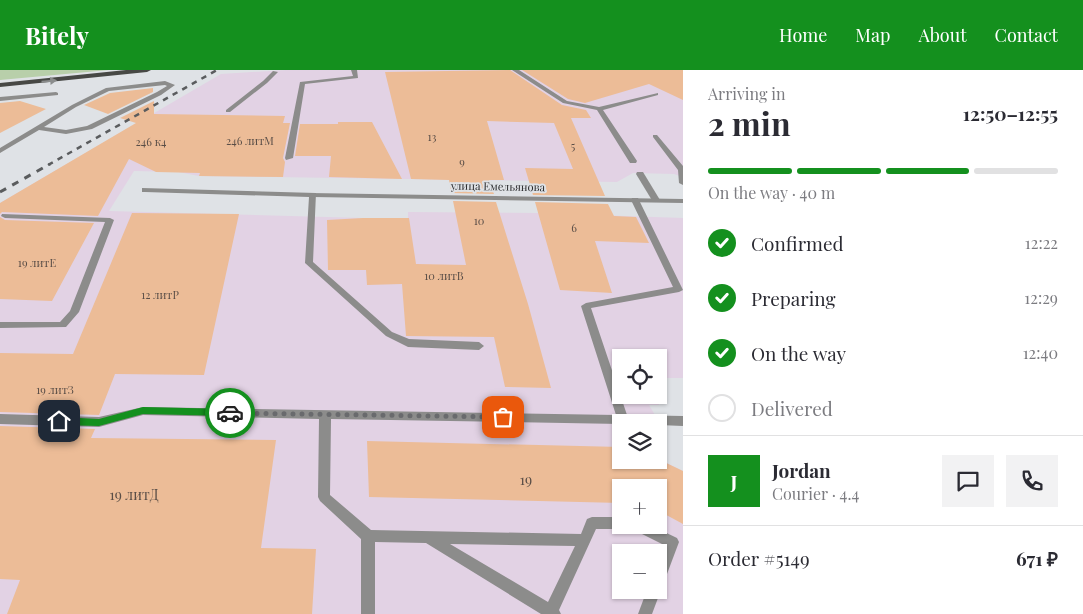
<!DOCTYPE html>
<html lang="en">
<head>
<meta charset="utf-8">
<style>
  :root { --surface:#fff; --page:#f2f2f3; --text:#2b2b33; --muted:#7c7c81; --line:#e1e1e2; --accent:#14901e }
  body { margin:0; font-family:"Playfair Display",serif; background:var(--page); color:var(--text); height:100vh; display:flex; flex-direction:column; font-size:19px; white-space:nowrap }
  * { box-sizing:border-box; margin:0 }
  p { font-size:16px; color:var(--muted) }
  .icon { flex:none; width:28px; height:28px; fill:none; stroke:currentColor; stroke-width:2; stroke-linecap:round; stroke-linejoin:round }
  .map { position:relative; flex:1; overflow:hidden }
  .sheet { display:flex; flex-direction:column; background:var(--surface); width:400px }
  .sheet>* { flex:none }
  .tools { position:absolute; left:612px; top:279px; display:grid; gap:10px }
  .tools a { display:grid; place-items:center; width:55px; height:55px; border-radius:0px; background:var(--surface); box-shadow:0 1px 4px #0004; font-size:25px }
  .pin { position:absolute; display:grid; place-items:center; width:42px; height:42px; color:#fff; margin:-21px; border-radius:10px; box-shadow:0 2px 8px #0006 }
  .courier { position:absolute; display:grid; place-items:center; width:50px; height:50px; margin:-25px; border:4px solid #14901e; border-radius:50%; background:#fff; color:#222; box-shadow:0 1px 6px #0007 }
  .headline em { font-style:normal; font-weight:700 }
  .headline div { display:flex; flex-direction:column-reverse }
  .headline { display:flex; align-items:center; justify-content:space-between; height:85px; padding:0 25px }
  h1 { font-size:32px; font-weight:700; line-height:38px }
  .bar { display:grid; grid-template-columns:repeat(4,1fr); gap:8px 5px; align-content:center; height:60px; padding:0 25px }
  .bar i { height:6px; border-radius:4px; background:var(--line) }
  .bar .active { background:var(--accent) }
  .bar p { grid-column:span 4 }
  .line { display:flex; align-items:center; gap:12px; padding:0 25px; border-top:1px solid var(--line) }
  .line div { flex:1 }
  .round { display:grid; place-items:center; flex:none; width:52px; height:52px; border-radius:0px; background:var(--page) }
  ol { padding:0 25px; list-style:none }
  li { display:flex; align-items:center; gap:15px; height:55px }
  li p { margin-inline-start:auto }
  li .icon { padding:5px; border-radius:50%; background:var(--accent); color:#fff; stroke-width:4 }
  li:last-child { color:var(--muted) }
  li i { width:28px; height:28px; border:2px solid var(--line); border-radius:50% }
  header { display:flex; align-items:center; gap:30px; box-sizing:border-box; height:70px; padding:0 25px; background:var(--accent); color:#fff }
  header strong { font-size:24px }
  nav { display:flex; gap:28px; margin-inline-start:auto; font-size:18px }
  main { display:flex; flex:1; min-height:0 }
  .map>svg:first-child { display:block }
</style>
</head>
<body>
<header>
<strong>Bitely</strong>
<nav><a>Home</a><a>Map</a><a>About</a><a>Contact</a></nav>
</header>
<main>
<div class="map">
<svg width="683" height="544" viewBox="0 0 683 544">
  <rect width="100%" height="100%" fill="#dfe2e6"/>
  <path fill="#e2d2e4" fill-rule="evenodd" d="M286,0H683V107L674,104L633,103L617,112L199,106L178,102L134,101L109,141L363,148H408V142L538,143L683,148V308H659V288H621V325H655L659,335H649L658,350L665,368L659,378V352H621V390L659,389L683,401V544H0V133L221,4ZM621,418H659V455H621ZM621,482H659V520H621Z"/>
  <polygon fill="#b8cfaa" points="0,0 109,0 0,10"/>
  <g fill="#ecbc97">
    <polygon points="510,0 562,35 586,40 591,48 571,48 605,126 533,125 525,98 573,99 554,53 487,51 504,110 489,110 494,124 451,123 449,110 411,109 385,2"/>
    <polygon points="522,0 683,0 683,30 649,14 585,33 568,29"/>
    <polygon points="153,18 153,22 108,44 84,35 110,23"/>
    <polygon points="20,31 46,39 0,63 0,33"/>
    <polygon points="154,31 154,44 285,46 283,53 290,53 283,88 285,92 283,107 199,106 200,103 156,102 129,89 98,146 2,142 0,144 0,133 136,53 120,48"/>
    <polygon points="338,52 372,52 402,109 329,107 331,86 295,86 300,54 338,54"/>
    <polygon points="453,131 496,132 528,234 551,318 505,317 494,267 406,266 402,214 367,215 366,200 328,200 327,150 363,148 409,148 416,194 466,195"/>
    <polygon points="535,132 608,134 614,146 636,147 649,173 595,171 612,223 560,220"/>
    <polygon points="132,143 239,144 204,305 115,304 99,345 0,342 0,283 73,284"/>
    <polygon points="0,147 5,150 94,153 52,231 0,229"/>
    <polygon points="0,356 95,359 91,368 276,370 261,478 316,479 312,544 7,544 20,510 0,509"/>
    <polygon points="367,371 621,377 621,390 660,390 683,401 683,454 659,441 659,418 621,418 621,433 369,427"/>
  </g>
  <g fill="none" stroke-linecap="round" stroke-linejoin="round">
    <g fill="#8c8c8b" fill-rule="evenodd">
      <polygon points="351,0 357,0 358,8 305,14 293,88 286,90 285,88 300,12 353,6"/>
      <polygon points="512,0 519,0 567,31 599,37 658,23 658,25 603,40 637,91 636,93 630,93 597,40 563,33"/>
      <polygon points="273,1 278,2 267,13 230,42 226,42 226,40 263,11"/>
      <path d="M165,11L175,15L161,25L92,59L66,64L39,60L0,83V78L72,35L106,18ZM165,15L167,16L157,22L87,56L66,60L44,57L76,37L109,21Z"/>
      <polygon points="56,22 58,23 58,25 0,31 0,27"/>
      <polygon points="653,65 657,65 683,96 683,115 679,113 678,100 653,67"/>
      <polygon points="637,102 643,102 660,130 659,132 653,132 636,104"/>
      <polygon points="142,118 316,123 313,192 392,262 409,269 479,272 484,276 479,280 408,277 386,266 305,193 309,127 145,122 142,122"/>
      <path d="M632,128H638L639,130L683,220L679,222L591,238L627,345L683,346V356L659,355V352H621V354L331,349L330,425L371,460L581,464L587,449L592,447H621V455H626V457L621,459H596L559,540L561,544H541L426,473L375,472V544H361V469L320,431L318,427L319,349L143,345L99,357L0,354V344L99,347L143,337L616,345L581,236L586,233L673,217L631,130ZM450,474L575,476L548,532Z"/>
      <polygon points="2,144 110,148 114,150 79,242 66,257 0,258 0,252 60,252 70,241 105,152 5,148 1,146"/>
      <polygon points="631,455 650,455 677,468 679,472 664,512 659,514 659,490 664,475 632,459"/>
      <polygon points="659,515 661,520 652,544 638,544 647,520 659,520"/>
    </g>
    <polygon fill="#8c8c8b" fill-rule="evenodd" points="310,123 683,129 683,133 313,127 309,125"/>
    <polygon fill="#474845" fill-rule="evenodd" points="126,0 151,0 147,2 0,17 0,13"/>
    <polyline stroke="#5a5c5e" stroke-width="2.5" stroke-dasharray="5.5 5.5" stroke-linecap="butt" points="48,95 217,0"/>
    <polyline stroke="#5a5c5e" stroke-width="3" stroke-dasharray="7 7" stroke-linecap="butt" points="0,122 50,94"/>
  </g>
  <defs><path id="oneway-solid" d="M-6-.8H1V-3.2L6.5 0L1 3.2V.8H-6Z" transform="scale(1.25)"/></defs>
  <use fill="#8b8d8d" href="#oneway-solid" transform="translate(49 11) rotate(-5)"/>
  <polygon fill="#14901e" points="143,337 230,339 235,343 230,346 143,344 99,356 59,355 55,351 59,347 99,349"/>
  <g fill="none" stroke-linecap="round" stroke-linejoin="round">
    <polyline stroke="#696a6d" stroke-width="5" stroke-dasharray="0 9" points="230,343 503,347"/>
  </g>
  <g text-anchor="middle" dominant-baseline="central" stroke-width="4" stroke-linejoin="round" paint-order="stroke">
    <g font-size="11" fill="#5a4e47">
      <text x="432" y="66">13</text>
      <text x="250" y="70">246 литМ</text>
      <text x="151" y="71">246 к4</text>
      <text x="573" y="75">5</text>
      <text x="462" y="91">9</text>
      <text x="479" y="150">10</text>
      <text x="574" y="157">6</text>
      <text x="37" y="192">19 литЕ</text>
      <text x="444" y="205">10 литВ</text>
      <text x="160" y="224">12 литР</text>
      <text x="55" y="319">19 литЗ</text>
    </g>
    <g font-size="11" fill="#292a2c" stroke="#dfe2e6">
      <text transform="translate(498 116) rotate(1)">улица Емельянова</text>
    </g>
    <g font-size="14" fill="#5a4e47">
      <text x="526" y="409">19</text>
      <text x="134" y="424">19 литД</text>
    </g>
  </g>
</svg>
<div class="tools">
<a><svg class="icon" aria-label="locate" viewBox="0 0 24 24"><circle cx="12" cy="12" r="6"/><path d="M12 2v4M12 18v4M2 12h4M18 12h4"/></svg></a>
<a><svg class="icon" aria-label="layers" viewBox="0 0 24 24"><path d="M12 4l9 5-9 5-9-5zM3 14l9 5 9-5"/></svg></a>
<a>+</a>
<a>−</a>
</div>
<div class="pin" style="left:503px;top:347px;background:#ea580c"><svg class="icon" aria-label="bag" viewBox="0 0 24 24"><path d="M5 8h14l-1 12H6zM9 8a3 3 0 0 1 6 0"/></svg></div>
<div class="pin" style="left:59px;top:351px;background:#1f2937"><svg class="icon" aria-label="home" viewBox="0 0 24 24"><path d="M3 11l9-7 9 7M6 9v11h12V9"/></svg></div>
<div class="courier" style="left:230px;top:343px"><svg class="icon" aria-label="car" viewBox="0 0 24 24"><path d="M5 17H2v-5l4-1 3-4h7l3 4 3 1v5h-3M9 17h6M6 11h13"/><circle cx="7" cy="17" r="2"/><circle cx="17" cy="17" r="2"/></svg></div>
</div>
<section class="sheet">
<div class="headline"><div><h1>2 min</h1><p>Arriving in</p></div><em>12:50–12:55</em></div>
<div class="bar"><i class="active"></i><i class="active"></i><i class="active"></i><i></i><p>On the way · 40 m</p></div>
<ol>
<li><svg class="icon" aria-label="check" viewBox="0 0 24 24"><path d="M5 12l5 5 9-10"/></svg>Confirmed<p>12:22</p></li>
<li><svg class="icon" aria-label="check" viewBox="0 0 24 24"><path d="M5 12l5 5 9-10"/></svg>Preparing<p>12:29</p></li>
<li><svg class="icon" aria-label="check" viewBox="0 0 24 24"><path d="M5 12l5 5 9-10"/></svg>On the way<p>12:40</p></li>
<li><i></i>Delivered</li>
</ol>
<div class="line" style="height:90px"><b class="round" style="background:var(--accent);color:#fff">J</b><div><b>Jordan</b><p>Courier · 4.4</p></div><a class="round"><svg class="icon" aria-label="chat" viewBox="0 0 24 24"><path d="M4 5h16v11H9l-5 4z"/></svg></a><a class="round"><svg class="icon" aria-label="phone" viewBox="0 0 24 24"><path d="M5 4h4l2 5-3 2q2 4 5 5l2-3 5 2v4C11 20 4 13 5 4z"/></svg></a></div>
<div class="line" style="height:65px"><div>Order #5149</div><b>671 ₽</b></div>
</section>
</main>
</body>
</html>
